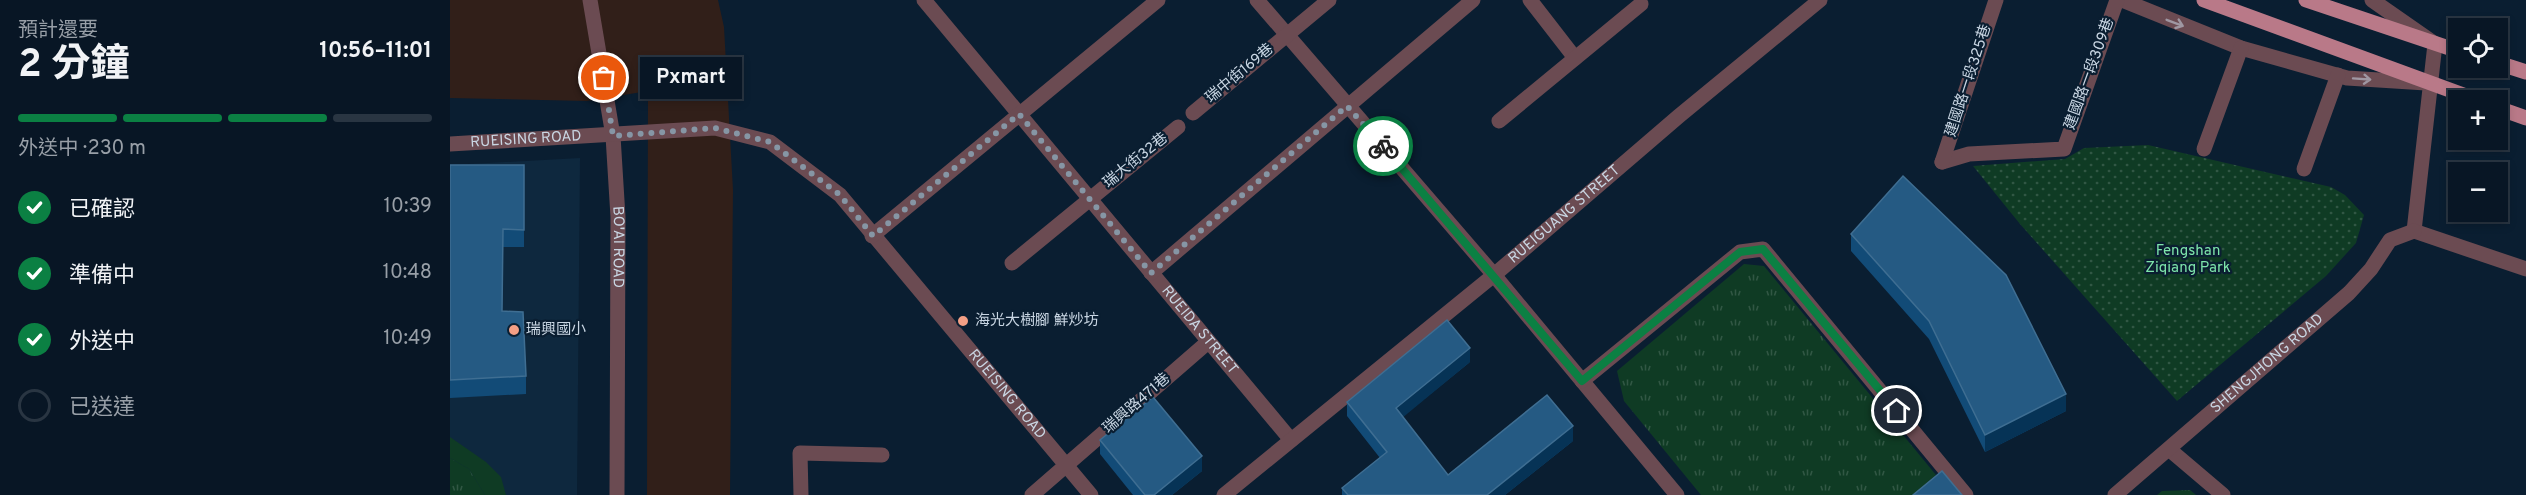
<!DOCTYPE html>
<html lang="zh-TW">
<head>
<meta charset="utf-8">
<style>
  :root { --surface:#081625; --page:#162332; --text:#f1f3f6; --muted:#989fa7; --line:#293542; --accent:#0b8043 }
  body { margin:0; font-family:Overpass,"Noto Sans TC",sans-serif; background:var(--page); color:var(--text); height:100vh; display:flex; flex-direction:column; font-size:22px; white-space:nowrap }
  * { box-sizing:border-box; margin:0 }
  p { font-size:20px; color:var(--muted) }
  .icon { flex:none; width:33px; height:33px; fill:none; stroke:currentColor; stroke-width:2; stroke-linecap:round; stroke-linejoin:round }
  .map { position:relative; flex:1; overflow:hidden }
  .sheet { display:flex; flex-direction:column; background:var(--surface); width:450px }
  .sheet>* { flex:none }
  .fabs { position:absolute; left:1998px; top:18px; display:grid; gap:12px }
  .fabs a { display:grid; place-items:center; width:60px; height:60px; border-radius:0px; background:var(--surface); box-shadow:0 3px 9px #0003,0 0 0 2px var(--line); font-size:30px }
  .pin { position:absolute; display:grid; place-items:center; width:51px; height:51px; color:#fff; margin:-26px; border:3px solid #fff; border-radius:50%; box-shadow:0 2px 6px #0007 }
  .courier { position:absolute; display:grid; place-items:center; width:60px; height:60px; margin:-30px; border:4px solid #0b8043; border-radius:50%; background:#fff; color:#222; box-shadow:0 2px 8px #0007 }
  .bubble { position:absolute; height:42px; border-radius:0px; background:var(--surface); box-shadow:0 3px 9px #0003,0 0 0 2px var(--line); font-size:20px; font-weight:700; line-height:42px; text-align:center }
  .head em { font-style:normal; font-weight:700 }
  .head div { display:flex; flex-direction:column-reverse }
  .head { display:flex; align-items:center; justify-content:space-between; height:102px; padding:0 18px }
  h1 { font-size:39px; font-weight:700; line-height:45px }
  .bar { display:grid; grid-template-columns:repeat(4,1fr); gap:9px 6px; align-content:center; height:72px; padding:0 18px }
  .bar i { height:8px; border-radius:4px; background:var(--line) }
  .bar .on { background:var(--accent) }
  .bar p { grid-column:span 4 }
  ol { padding:0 18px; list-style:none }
  li { display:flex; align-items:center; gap:18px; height:66px }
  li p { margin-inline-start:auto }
  li .icon { padding:6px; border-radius:50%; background:var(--accent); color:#fff; stroke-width:4 }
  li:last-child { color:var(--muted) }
  li i { width:33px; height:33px; border:3px solid var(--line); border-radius:50% }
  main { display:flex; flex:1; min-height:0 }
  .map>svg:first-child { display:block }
</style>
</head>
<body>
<main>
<section class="sheet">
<div class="head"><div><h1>2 分鐘</h1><p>預計還要</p></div><em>10:56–11:01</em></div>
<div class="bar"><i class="on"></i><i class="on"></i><i class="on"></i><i></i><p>外送中 · 230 m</p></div>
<ol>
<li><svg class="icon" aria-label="check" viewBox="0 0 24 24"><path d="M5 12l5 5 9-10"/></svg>已確認<p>10:39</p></li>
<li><svg class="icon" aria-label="check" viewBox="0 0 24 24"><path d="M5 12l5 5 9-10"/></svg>準備中<p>10:48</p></li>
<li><svg class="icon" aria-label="check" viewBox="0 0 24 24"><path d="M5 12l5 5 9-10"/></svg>外送中<p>10:49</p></li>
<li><i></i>已送達</li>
</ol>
</section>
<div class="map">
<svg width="2076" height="495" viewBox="0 0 2076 495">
  <defs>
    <pattern id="grass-tufts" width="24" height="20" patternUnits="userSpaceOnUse" patternTransform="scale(1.5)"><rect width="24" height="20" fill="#0f3b24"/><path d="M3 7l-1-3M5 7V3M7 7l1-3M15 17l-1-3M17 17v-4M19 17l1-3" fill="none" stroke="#315744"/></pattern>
    <pattern id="park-dots" width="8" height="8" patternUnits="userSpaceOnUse" patternTransform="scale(1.5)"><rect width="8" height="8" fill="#0f3b24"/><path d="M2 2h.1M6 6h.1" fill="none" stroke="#315744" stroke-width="1.8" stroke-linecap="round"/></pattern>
  </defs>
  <rect width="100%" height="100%" fill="#0a1e31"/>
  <polygon fill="#311f19" points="0,0 268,0 274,27 283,190 280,495 197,495 198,91 137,101 0,98"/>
  <polygon fill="#0e283e" points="130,158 127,495 0,495 0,165"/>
  <g fill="url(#grass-tufts)">
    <polygon points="1294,264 1314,266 1486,475 1463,495 1251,495 1174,401 1167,371"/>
    <polygon points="0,458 19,469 35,495 0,495"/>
    <polygon points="1740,490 1746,495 1707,495 1712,491"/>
  </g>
  <polygon fill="url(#park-dots)" points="1698,145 1881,187 1895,195 1914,215 1906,243 1876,276 1727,401 1570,224 1523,166 1615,159 1634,148"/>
  <polygon fill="#0f3b24" points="0,437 36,462 51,477 56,495 35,495 19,469 0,458"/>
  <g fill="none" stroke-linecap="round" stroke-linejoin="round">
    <g stroke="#6b4b52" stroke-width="15">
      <path id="s1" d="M140,0L163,136L168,217L167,495"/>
      <path id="s2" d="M474,0L841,440"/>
      <polyline points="807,0 1044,275 1227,495"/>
      <polyline points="1080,0 1125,58"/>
      <polyline points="1672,0 1791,48 1897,78 1976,83"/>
      <polyline points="1922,0 1985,44 1964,231"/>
      <polyline points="743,113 879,0"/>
      <polyline points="1049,121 1191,4"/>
      <path id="s3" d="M0,144L265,128L320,142L390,195L641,495"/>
      <polyline points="1754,149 1791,48"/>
      <polyline points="1492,162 1519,154 1614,149 1667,0"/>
      <polyline points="1492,162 1546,0"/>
      <polyline points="1854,169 1888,75"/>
      <polyline points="1964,231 2076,269"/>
      <polyline points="422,236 708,0"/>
      <polyline points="562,263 728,127"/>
      <polyline points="701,273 1023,0"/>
      <polyline points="1132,381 1290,252 1313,249 1516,495"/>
      <polyline points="1720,450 1773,495"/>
      <polyline points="351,495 350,453 432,455"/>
      <polyline points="582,495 758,342"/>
      <path id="s4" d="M774,495L1044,275L1229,116L1370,0"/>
      <path id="s5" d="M1665,495L1899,293L1921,269L1940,240L1964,231"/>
    </g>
    <g stroke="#b97988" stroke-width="15">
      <polyline points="1754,0 2027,100"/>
      <polyline points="1856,0 2008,51"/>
      <polyline points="2048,63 2076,72"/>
      <polyline points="2048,108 2076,118"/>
    </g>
  </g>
  <g fill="#124b77">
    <polygon points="0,165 74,165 74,247 53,247 52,311 76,376 76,394 0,398"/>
    <polygon points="1401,234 1616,411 1535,452 1479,339 1401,251"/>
    <polygon points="1020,362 952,417 998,475 1123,441 1055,495 892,495 892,488 930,458 897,416 897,402"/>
    <polygon points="650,440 752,471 722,495 683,495 650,454"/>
  </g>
  <g fill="#063356">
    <polygon points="1020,348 1020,362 946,423 946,408"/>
    <polygon points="1616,394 1616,411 1535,452 1535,435"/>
    <polygon points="1123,426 1123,441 1055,495 1037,495"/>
    <polygon points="752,456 752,471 722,495 704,495"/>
  </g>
  <g fill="#255a83" stroke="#3f6e92" stroke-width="1.5">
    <polygon points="0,165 74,165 74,230 53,229 52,311 73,312 76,376 0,380"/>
    <polygon points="1453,176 1556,275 1616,394 1535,435 1479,321 1401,234"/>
    <polygon points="997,320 1020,348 946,408 998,475 1097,395 1123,426 1037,495 898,495 892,488 937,452 897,402"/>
    <polygon points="703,397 752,456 704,495 695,495 650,440"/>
    <polygon points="1492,471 1512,495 1463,495"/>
  </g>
  <defs><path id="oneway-shaft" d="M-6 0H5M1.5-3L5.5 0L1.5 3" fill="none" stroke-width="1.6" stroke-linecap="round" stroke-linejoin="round" transform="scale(1.5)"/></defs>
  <g stroke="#9f97a2">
    <use href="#oneway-shaft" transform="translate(1725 23) rotate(21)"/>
    <use href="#oneway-shaft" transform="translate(1912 79) rotate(4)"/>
  </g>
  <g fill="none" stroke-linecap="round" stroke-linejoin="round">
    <polyline stroke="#8696a5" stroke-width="6" stroke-dasharray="0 10.8" points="154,78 163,136 265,128 320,142 390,195 423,236 569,114 701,273 897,106 933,146"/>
    <polyline stroke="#0b8043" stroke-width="8" points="933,146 1132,381 1290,252 1313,249 1447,411"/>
  </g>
  <g fill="#f39f85" stroke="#0a1e31" stroke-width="2">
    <circle cx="513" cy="321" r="6"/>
    <circle cx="64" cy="330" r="6"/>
  </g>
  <g text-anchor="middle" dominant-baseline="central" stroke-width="4.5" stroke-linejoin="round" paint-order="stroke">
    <g font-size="15" fill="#c9d6e3" stroke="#0a1e31">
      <text transform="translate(790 74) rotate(-40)">瑞中街169巷</text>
      <text transform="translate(1640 74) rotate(-70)">建國路一段309巷</text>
      <text transform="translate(1519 81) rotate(-72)">建國路一段325巷</text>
      <text stroke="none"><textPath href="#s3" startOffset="76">RUEISING ROAD</textPath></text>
      <text transform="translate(686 161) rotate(-39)">瑞大街32巷</text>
      <text stroke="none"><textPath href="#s4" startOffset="441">RUEIGUANG STREET</textPath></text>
      <text stroke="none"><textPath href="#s1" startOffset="249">BO'AI ROAD</textPath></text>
      <text stroke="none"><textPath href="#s2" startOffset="430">RUEIDA STREET</textPath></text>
      <text stroke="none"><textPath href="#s5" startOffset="201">SHENGJHONG ROAD</textPath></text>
      <text stroke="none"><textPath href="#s3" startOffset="670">RUEISING ROAD</textPath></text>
      <text transform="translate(687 404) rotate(-41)">瑞興路471巷</text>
    </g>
    <g font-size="15" fill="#7ee5ab" stroke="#0a1e31">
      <text x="1738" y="251">Fengshan<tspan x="1738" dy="17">Ziqiang Park</tspan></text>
    </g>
    <g font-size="15" fill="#c9d6e3" stroke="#0a1e31" text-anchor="start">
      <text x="525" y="321">海光大樹腳 鮮炒坊</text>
      <text x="76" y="330">瑞興國小</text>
    </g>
  </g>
</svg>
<div class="fabs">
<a><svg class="icon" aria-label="locate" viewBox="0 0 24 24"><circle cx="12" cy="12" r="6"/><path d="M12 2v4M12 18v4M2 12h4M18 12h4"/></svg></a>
<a>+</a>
<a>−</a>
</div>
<div class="pin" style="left:154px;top:78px;background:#ea580c"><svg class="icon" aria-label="bag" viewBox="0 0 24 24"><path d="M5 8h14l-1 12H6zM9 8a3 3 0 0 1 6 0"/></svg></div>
<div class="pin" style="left:1447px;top:411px;background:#1f2937"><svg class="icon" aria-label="home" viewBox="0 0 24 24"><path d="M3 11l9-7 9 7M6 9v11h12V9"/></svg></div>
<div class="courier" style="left:933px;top:146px"><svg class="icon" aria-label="bike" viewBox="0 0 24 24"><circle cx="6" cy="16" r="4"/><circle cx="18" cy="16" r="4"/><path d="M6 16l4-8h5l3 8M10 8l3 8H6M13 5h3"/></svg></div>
<div class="bubble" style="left:190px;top:57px;width:102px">Pxmart</div>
</div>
</main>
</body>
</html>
